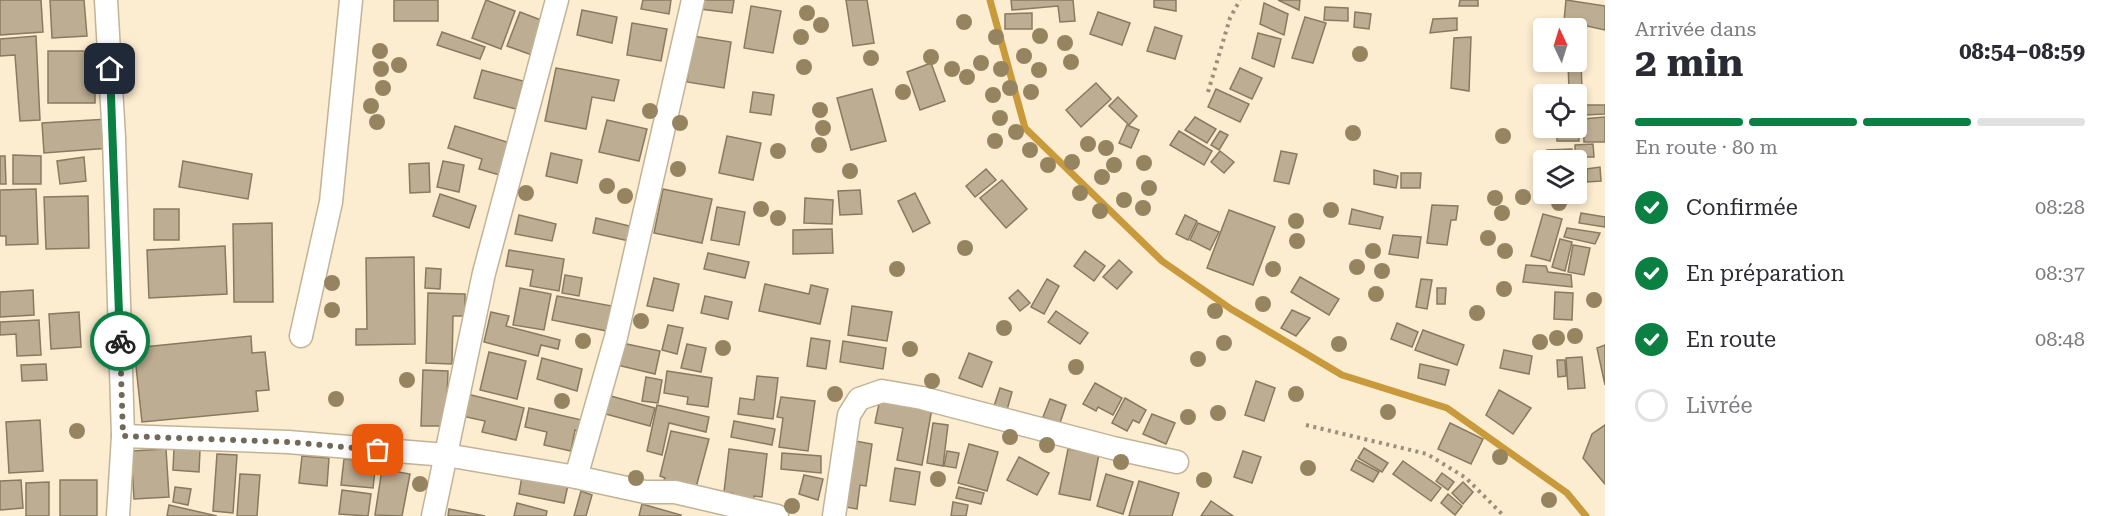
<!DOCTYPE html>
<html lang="fr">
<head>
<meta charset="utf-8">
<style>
  :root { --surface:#fff; --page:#f2f2f3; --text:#2b2b33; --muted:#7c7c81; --line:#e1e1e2; --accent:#0b8043 }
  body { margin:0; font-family:"Roboto Serif",serif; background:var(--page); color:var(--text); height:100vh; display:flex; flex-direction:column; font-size:22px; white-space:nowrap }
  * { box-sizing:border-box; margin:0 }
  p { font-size:20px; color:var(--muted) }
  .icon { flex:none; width:33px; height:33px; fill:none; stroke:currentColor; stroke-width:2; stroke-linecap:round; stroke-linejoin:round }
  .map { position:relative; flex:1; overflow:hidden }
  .details { display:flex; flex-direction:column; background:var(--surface); width:510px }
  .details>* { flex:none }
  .needle { width:39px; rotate:356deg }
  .tools { position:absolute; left:1533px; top:18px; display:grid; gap:12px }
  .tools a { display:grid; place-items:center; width:54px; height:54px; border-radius:6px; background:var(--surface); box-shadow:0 3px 9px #0003; font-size:30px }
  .pin { position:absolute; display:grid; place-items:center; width:51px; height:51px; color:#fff; margin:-26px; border-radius:12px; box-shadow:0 3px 9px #0006 }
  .courier { position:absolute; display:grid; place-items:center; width:60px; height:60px; margin:-30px; border:4px solid #0b8043; border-radius:50%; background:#fff; color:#222; box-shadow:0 2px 8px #0007 }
  .headline em { font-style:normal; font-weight:700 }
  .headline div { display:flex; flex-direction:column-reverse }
  .headline { display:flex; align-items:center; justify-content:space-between; height:102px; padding:0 30px }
  h1 { font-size:39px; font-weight:700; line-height:45px }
  .bar { display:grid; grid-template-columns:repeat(4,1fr); gap:9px 6px; align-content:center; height:72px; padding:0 30px }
  .bar i { height:8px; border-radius:4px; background:var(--line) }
  .bar .current { background:var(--accent) }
  .bar p { grid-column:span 4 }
  ol { padding:0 30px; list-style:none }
  li { display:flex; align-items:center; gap:18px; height:66px }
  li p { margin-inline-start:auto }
  li .icon { padding:6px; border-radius:50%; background:var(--accent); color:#fff; stroke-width:4 }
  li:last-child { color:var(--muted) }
  li i { width:33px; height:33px; border:3px solid var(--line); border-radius:50% }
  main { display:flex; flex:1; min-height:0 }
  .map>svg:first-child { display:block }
</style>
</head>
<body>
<main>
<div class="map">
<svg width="1605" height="516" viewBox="0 0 1605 516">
  <rect width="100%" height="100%" fill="#fcecd0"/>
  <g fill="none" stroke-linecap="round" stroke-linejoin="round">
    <polyline stroke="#c89a3b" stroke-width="7" points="990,0 1025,128 1162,261 1231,309 1342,375 1447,408 1567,493 1586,516"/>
  </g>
  <g fill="#bdae93" stroke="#887a60" stroke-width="1.5">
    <polygon points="0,0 41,0 43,32 0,35"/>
    <polygon points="50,0 84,0 87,36 52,38"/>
    <rect x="394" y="0" width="44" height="21"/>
    <polygon points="486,0 515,11 501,49 472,38"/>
    <polygon points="643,0 671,0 669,14 641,9"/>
    <polygon points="702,0 734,0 732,13 700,9"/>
    <polygon points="846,0 867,0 874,43 853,46"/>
    <polygon points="1011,0 1073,0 1075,21 1060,22 1058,6 1012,10"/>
    <polygon points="1154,0 1176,0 1176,11 1154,7"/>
    <polygon points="1278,0 1300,0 1299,10"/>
    <polygon points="1460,0 1478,0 1478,6 1459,6"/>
    <polygon points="1566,0 1605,6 1605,30 1564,21"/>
    <polygon points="1264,3 1288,14 1284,35 1260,24"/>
    <polygon points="751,6 781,11 773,53 744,48"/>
    <polygon points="1325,7 1348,8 1348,21 1324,20"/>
    <polygon points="582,10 617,17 612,43 577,35"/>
    <polygon points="520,12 546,22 532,55 507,46"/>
    <polygon points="1098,12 1130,23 1122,45 1090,34"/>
    <polygon points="1355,12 1371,14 1369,29 1354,27"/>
    <polygon points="1032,13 1032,29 1005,29 1005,14"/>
    <polygon points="1305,17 1326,23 1313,63 1292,58"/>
    <polygon points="1457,18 1457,30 1430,33 1433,19"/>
    <polygon points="632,23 667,29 661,61 627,55"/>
    <polygon points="1155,27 1182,36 1175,59 1147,51"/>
    <polygon points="1576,30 1581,30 1581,63 1566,64 1566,62 1576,62"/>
    <polygon points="442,32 485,47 480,59 437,45"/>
    <polygon points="1258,33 1281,39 1274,67 1252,58"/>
    <polygon points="36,36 40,120 20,121 15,55 0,56 0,39"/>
    <polygon points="693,36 731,42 724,88 687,82"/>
    <polygon points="1471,37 1469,91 1451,88 1454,38"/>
    <rect x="48" y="51" width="47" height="52"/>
    <polygon points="931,63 945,101 920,110 907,72"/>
    <polygon points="1568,63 1581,63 1582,89 1569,89"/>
    <polygon points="556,68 619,80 614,101 592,97 586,129 545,121"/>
    <polygon points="1240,68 1262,78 1252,99 1230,89"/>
    <polygon points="482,70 523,81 516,109 474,98"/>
    <polygon points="1096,83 1111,99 1081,127 1066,110"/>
    <polygon points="872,89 886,141 851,150 837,98"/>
    <polygon points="1216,89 1249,104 1240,122 1208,107"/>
    <polygon points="1558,91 1577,92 1579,141 1557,141 1557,128 1576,128 1576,94 1558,94"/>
    <polygon points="753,92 774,95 771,115 750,112"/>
    <polygon points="1118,97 1137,116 1129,125 1109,106"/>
    <polygon points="1584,105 1605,105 1605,114 1585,115"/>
    <polygon points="1195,117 1216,129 1207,143 1185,130"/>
    <polygon points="1605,117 1605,142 1584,142 1583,119"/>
    <polygon points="108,119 110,148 44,153 42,123"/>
    <polygon points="607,120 647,129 639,161 599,152"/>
    <polygon points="1127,125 1139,130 1131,148 1119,143"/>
    <polygon points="455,126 513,144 503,176 479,169 482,159 448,148"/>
    <polygon points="1179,131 1212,151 1204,165 1170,145"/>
    <polygon points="1220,131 1228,135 1219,150 1211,145"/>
    <polygon points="727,136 761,143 753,180 719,173"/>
    <polygon points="1593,144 1594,157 1575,157 1575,145"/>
    <polygon points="1572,149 1573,160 1548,160 1547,150"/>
    <polygon points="1220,151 1234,162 1224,173 1211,162"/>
    <polygon points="1281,151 1297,154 1289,184 1274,181"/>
    <polygon points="551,153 582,160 577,183 546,176"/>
    <polygon points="13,155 41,156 41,184 13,184"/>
    <polygon points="0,156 5,156 6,184 0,184"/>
    <polygon points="84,157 86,181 60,184 57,161"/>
    <polygon points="183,161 252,174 248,199 179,187"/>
    <polygon points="443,161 464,165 459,192 437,187"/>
    <polygon points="429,163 430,192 410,193 409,164"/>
    <polygon points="1600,167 1601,181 1587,182 1587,169"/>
    <polygon points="986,169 996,180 975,197 966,186"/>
    <polygon points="1374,170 1398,176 1396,188 1374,184"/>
    <polygon points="1401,173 1421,173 1420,188 1401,188"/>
    <polygon points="1002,180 1027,209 1006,228 980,198"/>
    <polygon points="36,189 38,244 6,245 6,236 0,236 0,190"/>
    <polygon points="663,189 712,199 702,243 654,233"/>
    <polygon points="860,190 862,214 840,215 838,191"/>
    <polygon points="915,193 930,223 913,232 898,201"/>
    <polygon points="440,194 476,206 469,228 433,216"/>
    <polygon points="88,196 89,248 46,249 44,197"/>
    <polygon points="805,198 833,200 832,224 804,223"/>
    <polygon points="1432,205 1458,206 1456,220 1451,220 1447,245 1427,243"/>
    <polygon points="717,207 745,212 739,245 711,240"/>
    <rect x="154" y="209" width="25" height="31"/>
    <polygon points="1352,209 1383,217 1380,229 1349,224"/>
    <polygon points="1229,210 1275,227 1253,285 1207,268"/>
    <polygon points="1581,213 1605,217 1605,227 1579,223"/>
    <polygon points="1543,214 1562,219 1550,261 1531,256"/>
    <polygon points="519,215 556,224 552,241 515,234"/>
    <polygon points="1185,215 1197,221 1188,240 1176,234"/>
    <polygon points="596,218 638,228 634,242 593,233"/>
    <polygon points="272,223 273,302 234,302 233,224"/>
    <polygon points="1198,223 1219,232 1210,250 1190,240"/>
    <polygon points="1567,228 1600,233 1595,244 1564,237"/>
    <polygon points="832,229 833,253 793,254 793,230"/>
    <polygon points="1393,235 1421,237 1418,258 1389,254"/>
    <polygon points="1560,239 1572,242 1565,271 1552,267"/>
    <polygon points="1573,245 1590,248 1584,275 1568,272"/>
    <polygon points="225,246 227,294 149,298 147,250"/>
    <polygon points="509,250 564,259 559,291 530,286 533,270 506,266"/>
    <polygon points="1085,251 1105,266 1094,281 1074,266"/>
    <polygon points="708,253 749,262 745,278 704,269"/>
    <polygon points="414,257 415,344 356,345 356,329 367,329 366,258"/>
    <polygon points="1119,260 1132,272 1117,289 1103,277"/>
    <polygon points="1526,265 1546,266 1548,272 1571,275 1572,287 1523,282"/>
    <polygon points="426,268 441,269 440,289 425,288"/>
    <polygon points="565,275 582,278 579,296 562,293"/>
    <polygon points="1300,277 1339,299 1329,315 1291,292"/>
    <polygon points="654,278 679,284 673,311 647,306"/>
    <polygon points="1047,279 1059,286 1044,314 1031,307"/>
    <polygon points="1421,279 1432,280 1427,309 1416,307"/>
    <polygon points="765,284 809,294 811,285 828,289 820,324 759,311"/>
    <polygon points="520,288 551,294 544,330 513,325"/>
    <polygon points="1437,288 1446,288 1445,304 1437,304"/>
    <polygon points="33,290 34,315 0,317 0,292"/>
    <polygon points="1018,290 1030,303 1020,311 1009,298"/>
    <polygon points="1555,292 1573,293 1572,320 1554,319"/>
    <polygon points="428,293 465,294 465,316 453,316 452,364 426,363"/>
    <polygon points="557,296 612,306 607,331 552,320"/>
    <polygon points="705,296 732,302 728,319 701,313"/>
    <polygon points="852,306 892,312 887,341 848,335"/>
    <polygon points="1292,310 1310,318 1296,336 1281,328"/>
    <polygon points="1056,311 1088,333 1080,344 1048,322"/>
    <polygon points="79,312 81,347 51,349 49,314"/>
    <polygon points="491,312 509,316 506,326 560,340 558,349 541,345 538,356 484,342"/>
    <polygon points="39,320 41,355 17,356 16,334 0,335 0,322"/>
    <polygon points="1397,323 1418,332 1412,347 1391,339"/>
    <polygon points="668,325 683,328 677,354 662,350"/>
    <polygon points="1423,330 1464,345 1457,365 1415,350"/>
    <polygon points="251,336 252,353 265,352 269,390 256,391 258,411 142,422 134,348"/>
    <polygon points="811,338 830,341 826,369 807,366"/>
    <polygon points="843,341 886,348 883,369 840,362"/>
    <polygon points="622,343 660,351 655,374 617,365"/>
    <polygon points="687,344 706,348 701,372 681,368"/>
    <polygon points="1605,345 1605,385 1597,348"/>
    <polygon points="1504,350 1532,356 1529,374 1500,368"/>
    <polygon points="489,352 526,361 517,399 480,390"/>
    <polygon points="969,353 992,362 982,387 959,378"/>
    <polygon points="1582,357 1585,388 1568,389 1566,358"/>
    <polygon points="542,358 582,369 577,391 537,379"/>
    <polygon points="1557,360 1565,360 1566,376 1558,377"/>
    <polygon points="46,364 47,380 22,381 21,365"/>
    <polygon points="1420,364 1449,370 1445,385 1418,378"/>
    <polygon points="423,370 448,371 446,426 421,426"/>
    <polygon points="667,371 712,378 708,407 687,404 688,397 664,393"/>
    <polygon points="757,376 778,378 773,419 738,414 740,398 754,400"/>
    <polygon points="646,377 662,380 658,403 642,401"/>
    <polygon points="1256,381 1275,388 1264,421 1245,415"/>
    <polygon points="1095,383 1122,398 1113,415 1098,407 1096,411 1083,404"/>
    <polygon points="1000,388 1012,392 1007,410 994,406"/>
    <polygon points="1499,390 1531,408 1513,434 1486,415"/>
    <polygon points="467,394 524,408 516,440 482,432 485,421 462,416"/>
    <polygon points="607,395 655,408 650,426 602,413"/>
    <polygon points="781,397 815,401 808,451 779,447 783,418 777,417"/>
    <polygon points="1125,398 1146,410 1139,423 1133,420 1127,431 1112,423"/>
    <polygon points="880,399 932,408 922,465 897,460 903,428 875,423"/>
    <polygon points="1050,399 1066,405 1060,423 1043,417"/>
    <polygon points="657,405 709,417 706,432 669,423 662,455 647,451"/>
    <polygon points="529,408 586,421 583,432 575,430 571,451 544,445 547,432 525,427"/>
    <polygon points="1152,414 1175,423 1166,444 1143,434"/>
    <polygon points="40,420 43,471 9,473 6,422"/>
    <polygon points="734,421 775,429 772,445 731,437"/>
    <polygon points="933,423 948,425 943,466 927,463"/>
    <polygon points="1450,423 1483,439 1471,464 1438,449"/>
    <polygon points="1605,425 1605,484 1583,458 1592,434"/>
    <polygon points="671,431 709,439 695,491 663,482 665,478 660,476"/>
    <polygon points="855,441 872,444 866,486 860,485 857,509 845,507"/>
    <polygon points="969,444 998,452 987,491 958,483"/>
    <polygon points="174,448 200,450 199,472 173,470"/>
    <polygon points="1364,448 1388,463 1382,472 1358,458"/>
    <polygon points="166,449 169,497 134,499 131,451"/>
    <polygon points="729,449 767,454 762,497 754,496 753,505 732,503 733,493 724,492"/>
    <polygon points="1068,449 1099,454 1090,500 1059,494"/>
    <polygon points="947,451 959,453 956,468 944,466"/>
    <polygon points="1243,451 1261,457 1252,483 1234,477"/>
    <polygon points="782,453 821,456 821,473 781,469"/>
    <polygon points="217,454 237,455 233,513 213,511"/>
    <polygon points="302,456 329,458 327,486 299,483"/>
    <polygon points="1019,457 1049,473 1037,495 1007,480"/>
    <polygon points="344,459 376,462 373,488 341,485"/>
    <polygon points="1356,460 1379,472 1373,482 1351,470"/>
    <polygon points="1403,461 1441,488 1431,501 1393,474"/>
    <polygon points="895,468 920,472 915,505 890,501"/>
    <polygon points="382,469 410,474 402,516 375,515"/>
    <polygon points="1442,473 1454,482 1448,490 1436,481"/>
    <polygon points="240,474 260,475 257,516 237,516"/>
    <polygon points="1106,474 1133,482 1123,514 1097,506"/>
    <polygon points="804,475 823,479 818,500 799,494"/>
    <polygon points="522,476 568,485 564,503 519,494"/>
    <polygon points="21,480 23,508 0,510 0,481"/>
    <rect x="60" y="480" width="37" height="36"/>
    <polygon points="1139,481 1179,493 1172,516 1129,516"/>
    <polygon points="49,482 49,516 26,516 26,483"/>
    <polygon points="1463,482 1473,492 1463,504 1452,493"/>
    <polygon points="175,487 191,489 188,505 173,502"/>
    <polygon points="959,487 984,493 981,504 956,498"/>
    <polygon points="342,490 371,494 368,516 339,514"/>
    <polygon points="581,491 592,495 586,516 574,516"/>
    <polygon points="1448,494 1462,506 1455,515 1441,503"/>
    <polygon points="1211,501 1233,516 1201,516"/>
    <polygon points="953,502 968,505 966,516 951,516"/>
    <polygon points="517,503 547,511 546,516 514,516"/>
    <polygon points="642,504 681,515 680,516 639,516"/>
    <polygon points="169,505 217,516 167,516"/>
    <polygon points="449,509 485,516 448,516"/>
  </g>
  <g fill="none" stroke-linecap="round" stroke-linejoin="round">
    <g stroke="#c2b397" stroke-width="25">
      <g id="minor">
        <polyline points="106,0 114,138 123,436 118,516"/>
        <polyline points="301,336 331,202 351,0"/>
        <polyline points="123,436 288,442 446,455 576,477 645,492 675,492 777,516"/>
        <polyline points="576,477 616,337 693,0"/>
        <polyline points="433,516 484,273 557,0"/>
        <polyline points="834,516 849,415 859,399 882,391 922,398 1113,448 1177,462"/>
      </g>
    </g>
    <g stroke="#9a8f7a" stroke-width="4" stroke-dasharray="3 4.5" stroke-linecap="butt">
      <polyline points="1208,92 1230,18 1240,0"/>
      <polyline points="1306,425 1427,454 1466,478 1504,516"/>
    </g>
    <use href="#minor" stroke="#fff" stroke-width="22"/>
  </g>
  <g fill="#968461">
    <circle cx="807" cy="13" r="8"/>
    <circle cx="964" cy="22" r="8"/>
    <circle cx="821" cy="25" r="8"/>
    <circle cx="1040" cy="36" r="8"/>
    <circle cx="801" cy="37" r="8"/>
    <circle cx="996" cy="37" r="8"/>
    <circle cx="1065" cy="43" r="8"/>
    <circle cx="380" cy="51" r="8"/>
    <circle cx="1360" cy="54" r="8"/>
    <circle cx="1024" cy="56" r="8"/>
    <circle cx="931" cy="57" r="8"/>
    <circle cx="871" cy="58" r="8"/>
    <circle cx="1071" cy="62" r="8"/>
    <circle cx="981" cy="63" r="8"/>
    <circle cx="399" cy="65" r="8"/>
    <circle cx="804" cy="67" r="8"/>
    <circle cx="381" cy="69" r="8"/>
    <circle cx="952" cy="69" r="8"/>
    <circle cx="1001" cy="69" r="8"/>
    <circle cx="1039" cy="70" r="8"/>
    <circle cx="967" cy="77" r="8"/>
    <circle cx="383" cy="88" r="8"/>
    <circle cx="1010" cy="88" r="8"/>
    <circle cx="903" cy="92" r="8"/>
    <circle cx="1031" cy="92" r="8"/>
    <circle cx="993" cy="95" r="8"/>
    <circle cx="371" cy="106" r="8"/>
    <circle cx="820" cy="110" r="8"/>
    <circle cx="650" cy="111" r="8"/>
    <circle cx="1000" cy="118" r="8"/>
    <circle cx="377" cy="122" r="8"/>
    <circle cx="680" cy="123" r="8"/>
    <circle cx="823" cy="128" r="8"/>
    <circle cx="1016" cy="132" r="8"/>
    <circle cx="1353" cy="133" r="8"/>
    <circle cx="1503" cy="136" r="8"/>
    <circle cx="995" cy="141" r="8"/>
    <circle cx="1088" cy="144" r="8"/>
    <circle cx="819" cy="145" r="8"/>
    <circle cx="1106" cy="148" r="8"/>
    <circle cx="1030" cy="150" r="8"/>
    <circle cx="778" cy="151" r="8"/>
    <circle cx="1072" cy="162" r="8"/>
    <circle cx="1144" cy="163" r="8"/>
    <circle cx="1048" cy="165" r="8"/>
    <circle cx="1114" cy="165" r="8"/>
    <circle cx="678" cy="169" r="8"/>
    <circle cx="850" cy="171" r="8"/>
    <circle cx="1102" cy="177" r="8"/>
    <circle cx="607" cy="186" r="8"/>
    <circle cx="1149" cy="188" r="8"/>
    <circle cx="526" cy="193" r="8"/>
    <circle cx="1080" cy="193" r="8"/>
    <circle cx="625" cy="196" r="8"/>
    <circle cx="1523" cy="197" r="8"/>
    <circle cx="1495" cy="198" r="8"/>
    <circle cx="1124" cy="200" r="8"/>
    <circle cx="1559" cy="203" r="8"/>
    <circle cx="1143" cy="208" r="8"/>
    <circle cx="761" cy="209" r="8"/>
    <circle cx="1331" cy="210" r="8"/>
    <circle cx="1100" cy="211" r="8"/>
    <circle cx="1502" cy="213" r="8"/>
    <circle cx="778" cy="218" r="8"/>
    <circle cx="1296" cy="221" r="8"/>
    <circle cx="1488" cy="238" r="8"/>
    <circle cx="1297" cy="241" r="8"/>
    <circle cx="965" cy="248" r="8"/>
    <circle cx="1373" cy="251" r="8"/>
    <circle cx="1505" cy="251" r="8"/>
    <circle cx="1357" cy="267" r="8"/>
    <circle cx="897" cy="269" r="8"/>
    <circle cx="1273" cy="269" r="8"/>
    <circle cx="1382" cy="271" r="8"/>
    <circle cx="332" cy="283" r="8"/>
    <circle cx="1504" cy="289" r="8"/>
    <circle cx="1376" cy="294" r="8"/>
    <circle cx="1594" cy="300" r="8"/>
    <circle cx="1263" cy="304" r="8"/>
    <circle cx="332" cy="310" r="8"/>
    <circle cx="1215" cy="311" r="8"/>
    <circle cx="1477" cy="313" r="8"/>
    <circle cx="641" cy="321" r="8"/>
    <circle cx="1004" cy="328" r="8"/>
    <circle cx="1575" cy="336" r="8"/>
    <circle cx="1557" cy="338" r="8"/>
    <circle cx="583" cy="341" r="8"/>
    <circle cx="1540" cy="342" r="8"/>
    <circle cx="1224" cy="343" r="8"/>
    <circle cx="1339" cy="344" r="8"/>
    <circle cx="723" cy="348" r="8"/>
    <circle cx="910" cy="349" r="8"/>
    <circle cx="1198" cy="359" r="8"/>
    <circle cx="1076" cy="367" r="8"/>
    <circle cx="407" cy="380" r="8"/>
    <circle cx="932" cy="381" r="8"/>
    <circle cx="835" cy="394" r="8"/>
    <circle cx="1296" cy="394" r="8"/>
    <circle cx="336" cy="399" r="8"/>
    <circle cx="562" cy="401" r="8"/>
    <circle cx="1388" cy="412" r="8"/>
    <circle cx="1218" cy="413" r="8"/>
    <circle cx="1188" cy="417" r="8"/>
    <circle cx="77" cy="431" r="8"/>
    <circle cx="1010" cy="437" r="8"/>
    <circle cx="1047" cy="445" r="8"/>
    <circle cx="1500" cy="457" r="8"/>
    <circle cx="1121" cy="462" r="8"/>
    <circle cx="1308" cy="468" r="8"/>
    <circle cx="636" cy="478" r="8"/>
    <circle cx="938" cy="479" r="8"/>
    <circle cx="1204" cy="480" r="8"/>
    <circle cx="420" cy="484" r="8"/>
    <circle cx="1549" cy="500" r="8"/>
    <circle cx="792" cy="506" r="8"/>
  </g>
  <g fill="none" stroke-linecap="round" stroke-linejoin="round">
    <polyline stroke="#726958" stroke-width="6" stroke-dasharray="0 10.8" points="120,341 123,436 288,442 378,450"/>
    <polyline stroke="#0b8043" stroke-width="8" points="110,69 120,341"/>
  </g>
</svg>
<div class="tools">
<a><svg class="needle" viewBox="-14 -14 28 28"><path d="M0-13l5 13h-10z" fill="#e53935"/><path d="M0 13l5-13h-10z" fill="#7c7c81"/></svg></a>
<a><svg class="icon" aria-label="locate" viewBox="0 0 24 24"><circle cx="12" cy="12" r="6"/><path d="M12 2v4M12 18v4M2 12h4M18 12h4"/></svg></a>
<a><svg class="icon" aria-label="layers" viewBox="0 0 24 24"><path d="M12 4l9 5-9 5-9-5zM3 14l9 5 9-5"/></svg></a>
</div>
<div class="pin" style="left:378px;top:450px;background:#ea580c"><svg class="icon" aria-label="bag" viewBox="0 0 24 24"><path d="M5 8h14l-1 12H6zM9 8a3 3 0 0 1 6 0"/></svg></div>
<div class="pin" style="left:110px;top:69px;background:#1f2937"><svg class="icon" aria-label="home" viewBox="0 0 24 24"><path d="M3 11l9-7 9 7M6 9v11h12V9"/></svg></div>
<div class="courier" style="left:120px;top:341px"><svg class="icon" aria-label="bike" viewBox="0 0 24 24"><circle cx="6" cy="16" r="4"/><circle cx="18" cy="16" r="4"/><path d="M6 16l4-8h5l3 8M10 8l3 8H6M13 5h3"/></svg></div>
</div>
<section class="details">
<div class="headline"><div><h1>2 min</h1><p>Arrivée dans</p></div><em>08:54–08:59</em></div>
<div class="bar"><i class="current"></i><i class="current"></i><i class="current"></i><i></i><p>En route · 80 m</p></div>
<ol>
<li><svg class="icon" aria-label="check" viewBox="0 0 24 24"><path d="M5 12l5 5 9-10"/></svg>Confirmée<p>08:28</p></li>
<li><svg class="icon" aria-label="check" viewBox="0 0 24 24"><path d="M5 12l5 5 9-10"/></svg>En préparation<p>08:37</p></li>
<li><svg class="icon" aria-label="check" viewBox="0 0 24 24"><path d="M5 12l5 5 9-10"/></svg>En route<p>08:48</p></li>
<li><i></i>Livrée</li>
</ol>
</section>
</main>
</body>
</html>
